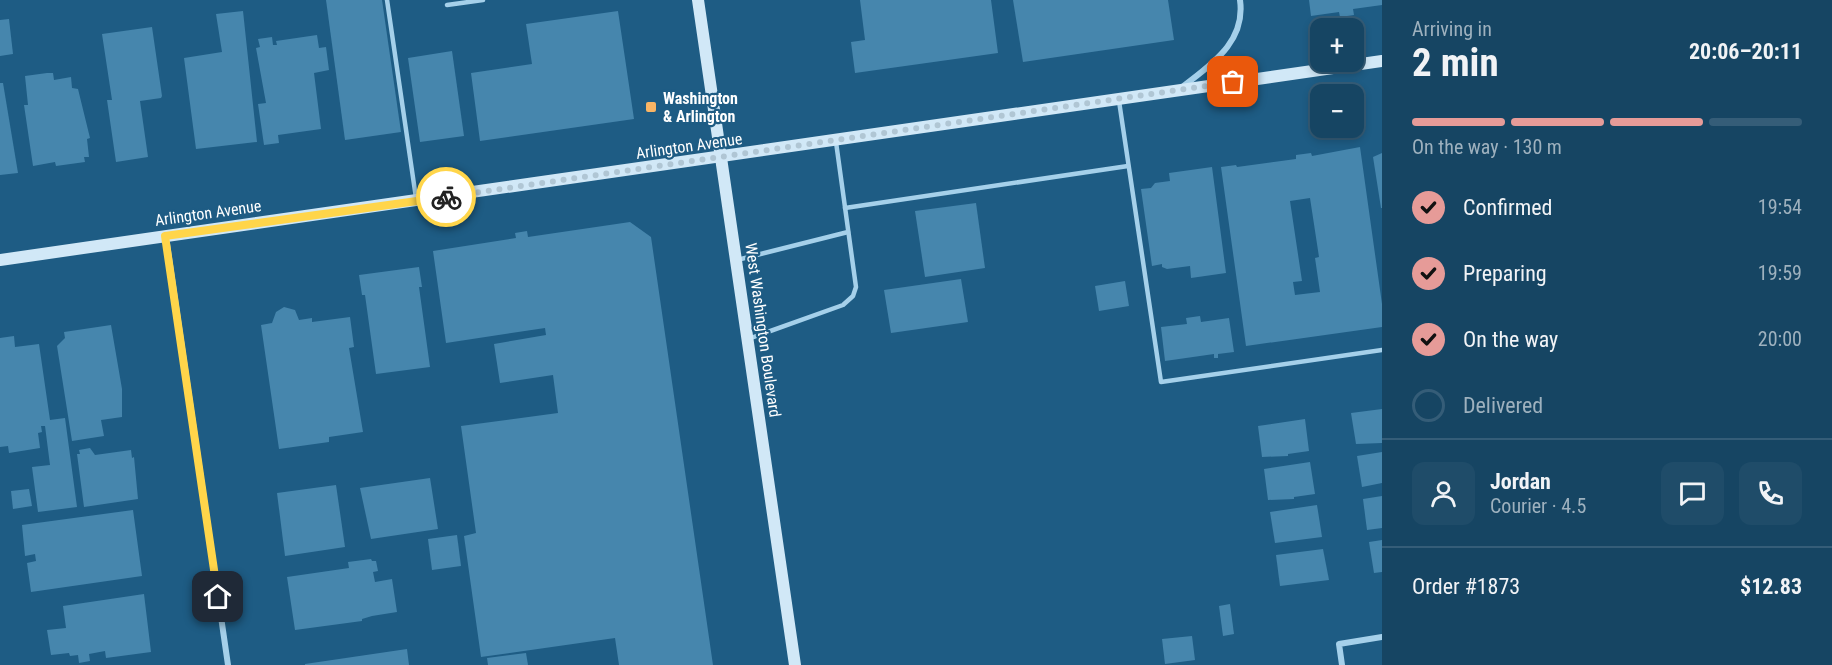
<!DOCTYPE html>
<html lang="en">
<head>
<meta charset="utf-8">
<style>
  :root { --surface:#164563; --page:#1f4c69; --text:#f1f3f6; --muted:#9eb1be; --line:#355d78; --accent:#e69b98 }
  body { margin:0; font-family:"Roboto Condensed",sans-serif; background:var(--page); color:var(--text); height:100vh; display:flex; flex-direction:column; font-size:22px; white-space:nowrap }
  * { box-sizing:border-box; margin:0 }
  p { font-size:20px; color:var(--muted) }
  .icon { flex:none; width:33px; height:33px; fill:none; stroke:currentColor; stroke-width:2; stroke-linecap:round; stroke-linejoin:round }
  .map { position:relative; flex:1; overflow:hidden }
  .side { display:flex; flex-direction:column; background:var(--surface); width:450px }
  .side>* { flex:none }
  .buttons { position:absolute; left:1310px; top:18px; display:grid; gap:12px }
  .buttons a { display:grid; place-items:center; width:54px; height:54px; border-radius:12px; background:var(--surface); box-shadow:0 3px 9px #0003,0 0 0 2px var(--line); font-size:30px }
  .pin { position:absolute; display:grid; place-items:center; width:51px; height:51px; color:#fff; margin:-26px; border-radius:12px; box-shadow:0 3px 9px #0006 }
  .courier { position:absolute; display:grid; place-items:center; width:60px; height:60px; margin:-30px; border:4px solid #ffd54a; border-radius:50%; background:#fff; color:#222; box-shadow:0 2px 8px #0007 }
  .headline em { font-style:normal; font-weight:700 }
  .headline div { display:flex; flex-direction:column-reverse }
  .headline { display:flex; align-items:center; justify-content:space-between; height:102px; padding:0 30px }
  h1 { font-size:39px; font-weight:700; line-height:45px }
  .bar { display:grid; grid-template-columns:repeat(4,1fr); gap:9px 6px; align-content:center; height:72px; padding:0 30px }
  .bar i { height:8px; border-radius:4px; background:var(--line) }
  .bar .current { background:var(--accent) }
  .bar p { grid-column:span 4 }
  .line { display:flex; align-items:center; gap:15px; padding:0 30px; border-top:2px solid var(--line) }
  .line div { flex:1 }
  .round { display:grid; place-items:center; flex:none; width:63px; height:63px; border-radius:12px; background:var(--page) }
  ol { padding:0 30px; list-style:none }
  li { display:flex; align-items:center; gap:18px; height:66px }
  li p { margin-inline-start:auto }
  li .icon { padding:6px; border-radius:50%; background:var(--accent); color:#111; stroke-width:4 }
  li:last-child { color:var(--muted) }
  li i { width:33px; height:33px; border:3px solid var(--line); border-radius:50% }
  main { display:flex; flex:1; min-height:0 }
  .map>svg:first-child { display:block }
</style>
</head>
<body>
<main>
<div class="map">
<svg width="1382" height="665" viewBox="0 0 1382 665">
  <rect width="100%" height="100%" fill="#1e5c84"/>
  <g fill="#4686ad" fill-rule="evenodd">
    <polygon points="326,0 382,0 401,132 345,140"/>
    <polygon points="860,0 991,0 998,53 855,73 851,42 865,40"/>
    <polygon points="1013,0 1168,0 1174,40 1023,62"/>
    <polygon points="1309,0 1382,0 1382,5 1353,9 1354,15 1340,17 1339,12 1311,16"/>
    <polygon points="243,11 257,142 196,149 184,58 222,52 216,14"/>
    <polygon points="618,11 634,119 480,141 471,73 532,64 526,24"/>
    <polygon points="9,19 13,54 0,56 0,20"/>
    <polygon points="152,27 162,96 161,98 140,101 148,157 116,162 107,100 112,100 102,34"/>
    <polygon points="317,35 319,48 326,47 329,70 314,73 321,129 278,135 279,143 264,145 258,104 266,103 256,48 260,47 258,39 272,37 273,45 277,45 276,41"/>
    <polygon points="452,51 464,136 420,142 408,58"/>
    <polygon points="47,73 53,73 54,80 71,77 72,88 78,89 90,138 87,139 89,157 84,157 85,162 56,166 55,162 33,166 24,105 28,105 25,76"/>
    <polygon points="0,83 3,83 18,173 0,175"/>
    <path d="M1360,147L1382,304V327L1246,346L1221,167L1236,165L1237,167L1296,159V155L1311,153L1312,156ZM1310,198L1319,257L1315,258L1320,292L1295,295L1293,282L1302,281L1290,201Z"/>
    <polygon points="1382,153 1382,208 1381,208 1373,157"/>
    <polygon points="1212,167 1226,273 1191,278 1190,266 1167,269 1162,267 1162,264 1152,266 1141,189 1151,188 1155,183 1170,181 1169,173"/>
    <polygon points="976,203 985,268 925,277 915,211"/>
    <polygon points="630,222 651,237 713,665 619,665 615,638 481,657 464,536 476,533 461,426 558,413 553,375 500,383 494,344 546,335 545,328 446,343 433,251 516,238 515,233 527,231 528,237"/>
    <polygon points="419,267 422,287 419,287 430,367 376,374 365,295 362,295 359,275"/>
    <polygon points="961,279 968,322 891,333 884,290"/>
    <polygon points="1125,281 1129,306 1099,311 1095,286"/>
    <polygon points="284,307 295,310 299,320 312,318 312,322 350,317 354,347 349,348 363,432 329,437 329,442 279,449 261,325 272,323 276,312"/>
    <polygon points="1200,316 1201,322 1229,318 1234,352 1218,354 1218,358 1214,358 1214,354 1165,361 1161,327 1187,324 1186,318"/>
    <polygon points="111,325 122,389 122,417 101,420 104,436 72,441 57,346 65,338 64,332"/>
    <polygon points="14,336 15,347 39,344 50,420 65,418 77,507 38,512 32,467 50,465 45,426 41,426 42,432 38,433 40,448 9,453 8,446 0,447 0,338"/>
    <polygon points="1382,409 1382,443 1356,444 1351,413"/>
    <polygon points="1305,419 1309,451 1288,454 1288,456 1262,457 1258,426"/>
    <polygon points="90,448 95,455 131,450 132,458 134,457 138,499 84,507 77,454 80,454 79,450"/>
    <polygon points="1382,452 1382,483 1362,487 1357,456"/>
    <polygon points="1310,462 1315,494 1294,497 1294,499 1268,500 1264,469"/>
    <polygon points="430,478 438,529 371,539 360,488"/>
    <polygon points="336,485 345,547 285,556 277,493"/>
    <polygon points="29,489 32,506 13,509 11,491"/>
    <polygon points="1382,496 1382,528 1367,530 1363,499"/>
    <polygon points="1317,505 1322,537 1275,543 1270,512"/>
    <polygon points="133,510 142,576 31,592 27,563 36,561 35,554 25,556 22,525"/>
    <polygon points="457,535 461,566 432,570 428,539"/>
    <polygon points="1382,540 1382,572 1374,573 1369,542"/>
    <polygon points="1323,549 1329,580 1280,586 1276,555"/>
    <polygon points="371,559 372,561 376,561 378,571 373,572 375,582 392,579 397,612 372,616 362,619 362,621 295,630 287,577 349,568 348,562"/>
    <polygon points="144,594 151,652 106,658 105,651 89,654 90,661 79,663 78,655 70,656 69,653 51,655 47,630 66,628 63,606"/>
    <polygon points="1230,604 1234,634 1223,636 1219,606"/>
    <polygon points="1192,636 1195,660 1165,664 1162,639"/>
    <polygon points="407,649 409,665 305,665 305,664"/>
    <polygon points="526,653 528,665 488,665 487,658"/>
  </g>
  <g fill="none" stroke-linecap="round" stroke-linejoin="round">
    <g stroke="#a5d0ea" stroke-width="4.5">
      <polyline points="387,0 416,198"/>
      <polyline points="447,5 483,0"/>
      <polyline points="1119,101 1161,382 1382,350"/>
      <polyline points="845,208 1128,166"/>
      <polyline points="737,260 848,232"/>
      <polyline points="748,339 843,305 853,296 856,287 836,142"/>
    </g>
    <g stroke="#a5d0ea" stroke-width="6">
      <path d="M1181,88C1210,65 1246,43 1240,0"/>
      <polyline points="166,237 228,665"/>
      <polyline points="1342,665 1339,644 1382,637"/>
    </g>
    <g stroke="#d1e8f7" stroke-width="12">
      <polyline points="698,0 795,665"/>
      <polyline points="0,260 1382,61"/>
    </g>
  </g>
  <g fill="none" stroke-linecap="round" stroke-linejoin="round">
    <polyline stroke="#b0c6d4" stroke-width="6" stroke-dasharray="0 10.8" points="446,197 1233,82"/>
    <polyline stroke="#ffd54a" stroke-width="8" points="218,597 165,236 446,197"/>
  </g>
  <rect fill="#f9b565" stroke="#1e5c84" stroke-width="2" x="645" y="101" width="12" height="12" rx="3"/>
  <g text-anchor="middle" dominant-baseline="central" stroke-width="4.5" stroke-linejoin="round" paint-order="stroke">
    <g font-size="16" font-weight="bold" fill="#fff" stroke="#1e5c84" text-anchor="start">
      <text x="663" y="98">Washington<tspan x="663" dy="18">&amp; Arlington</tspan></text>
    </g>
    <g font-size="16" fill="#fff" stroke="#1e5c84">
      <text transform="translate(689 146) rotate(-8)">Arlington Avenue</text>
      <text transform="translate(208 213) rotate(-8)">Arlington Avenue</text>
      <text transform="translate(763 330) rotate(82)">West Washington Boulevard</text>
    </g>
  </g>
</svg>
<div class="buttons">
<a>+</a>
<a>−</a>
</div>
<div class="pin" style="left:1233px;top:82px;background:#ea580c"><svg class="icon" aria-label="bag" viewBox="0 0 24 24"><path d="M5 8h14l-1 12H6zM9 8a3 3 0 0 1 6 0"/></svg></div>
<div class="pin" style="left:218px;top:597px;background:#1f2937"><svg class="icon" aria-label="home" viewBox="0 0 24 24"><path d="M3 11l9-7 9 7M6 9v11h12V9"/></svg></div>
<div class="courier" style="left:446px;top:197px"><svg class="icon" aria-label="bike" viewBox="0 0 24 24"><circle cx="6" cy="16" r="4"/><circle cx="18" cy="16" r="4"/><path d="M6 16l4-8h5l3 8M10 8l3 8H6M13 5h3"/></svg></div>
</div>
<section class="side">
<div class="headline"><div><h1>2 min</h1><p>Arriving in</p></div><em>20:06–20:11</em></div>
<div class="bar"><i class="current"></i><i class="current"></i><i class="current"></i><i></i><p>On the way · 130 m</p></div>
<ol>
<li><svg class="icon" aria-label="check" viewBox="0 0 24 24"><path d="M5 12l5 5 9-10"/></svg>Confirmed<p>19:54</p></li>
<li><svg class="icon" aria-label="check" viewBox="0 0 24 24"><path d="M5 12l5 5 9-10"/></svg>Preparing<p>19:59</p></li>
<li><svg class="icon" aria-label="check" viewBox="0 0 24 24"><path d="M5 12l5 5 9-10"/></svg>On the way<p>20:00</p></li>
<li><i></i>Delivered</li>
</ol>
<div class="line" style="height:108px"><a class="round"><svg class="icon" aria-label="person" viewBox="0 0 24 24"><circle cx="12" cy="8" r="4"/><path d="M4 21q1-7 8-7t8 7"/></svg></a><div><b>Jordan</b><p>Courier · 4.5</p></div><a class="round"><svg class="icon" aria-label="chat" viewBox="0 0 24 24"><path d="M4 5h16v11H9l-5 4z"/></svg></a><a class="round"><svg class="icon" aria-label="phone" viewBox="0 0 24 24"><path d="M5 4h4l2 5-3 2q2 4 5 5l2-3 5 2v4C11 20 4 13 5 4z"/></svg></a></div>
<div class="line" style="height:78px"><div>Order #1873</div><b>$12.83</b></div>
</section>
</main>
</body>
</html>
